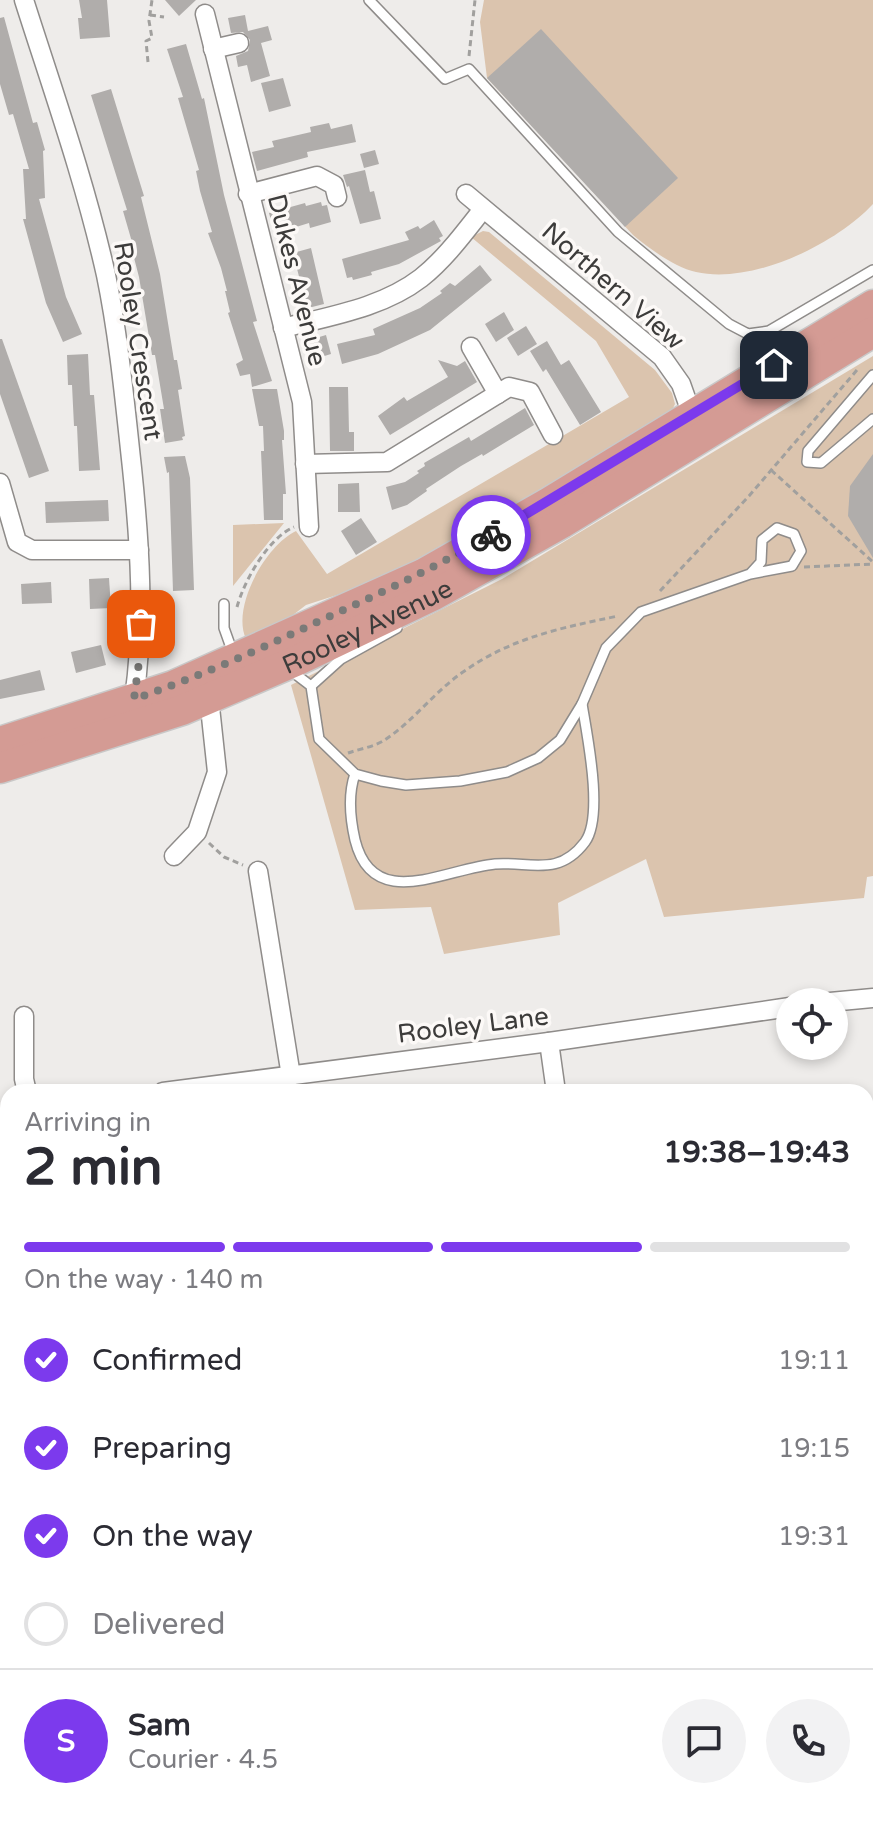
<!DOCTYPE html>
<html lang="en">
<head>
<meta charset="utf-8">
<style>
  :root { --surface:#fff; --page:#f2f2f3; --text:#2b2b33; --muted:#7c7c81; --line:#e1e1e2; --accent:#7c3aed }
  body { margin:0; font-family:"Varela Round",sans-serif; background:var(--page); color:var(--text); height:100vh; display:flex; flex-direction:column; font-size:30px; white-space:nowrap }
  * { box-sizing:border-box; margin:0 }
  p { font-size:26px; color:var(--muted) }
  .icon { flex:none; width:44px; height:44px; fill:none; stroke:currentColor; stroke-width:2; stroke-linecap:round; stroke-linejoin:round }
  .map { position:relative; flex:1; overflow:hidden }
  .side { position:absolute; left:0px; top:1084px; width:874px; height:744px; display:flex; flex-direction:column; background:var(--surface); border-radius:24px 24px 0 0; box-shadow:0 4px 12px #0003 }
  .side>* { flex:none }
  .controls { position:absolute; left:776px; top:988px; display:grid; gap:16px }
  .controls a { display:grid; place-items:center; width:72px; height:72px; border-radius:50%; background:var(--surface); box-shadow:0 4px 12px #0003; font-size:40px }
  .pin { position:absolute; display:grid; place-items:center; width:68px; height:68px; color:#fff; margin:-34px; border-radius:16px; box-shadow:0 4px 12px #0006 }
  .courier { position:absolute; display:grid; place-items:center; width:80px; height:80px; margin:-40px; border:6px solid #7c3aed; border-radius:50%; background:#fff; color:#222; box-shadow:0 2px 10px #0007 }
  .headline em { font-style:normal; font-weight:700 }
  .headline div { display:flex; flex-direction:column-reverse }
  .headline { display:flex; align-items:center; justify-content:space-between; height:136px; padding:0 24px }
  h1 { font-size:52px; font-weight:700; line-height:60px }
  .bar { display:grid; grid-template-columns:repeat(4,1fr); gap:12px 8px; align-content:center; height:96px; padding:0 24px }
  .bar i { height:10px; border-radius:6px; background:var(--line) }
  .bar .current { background:var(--accent) }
  .bar p { grid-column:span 4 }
  .line { display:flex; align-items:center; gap:20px; padding:0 24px; border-top:2px solid var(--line) }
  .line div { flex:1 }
  .round { display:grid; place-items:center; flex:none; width:84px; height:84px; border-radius:42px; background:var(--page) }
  ol { padding:0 24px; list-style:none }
  li { display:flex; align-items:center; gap:24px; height:88px }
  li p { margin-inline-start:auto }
  li .icon { padding:8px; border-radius:50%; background:var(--accent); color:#fff; stroke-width:4 }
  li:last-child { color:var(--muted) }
  li i { width:44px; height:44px; border:4px solid var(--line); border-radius:50% }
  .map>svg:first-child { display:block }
</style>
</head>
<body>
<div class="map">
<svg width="873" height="1828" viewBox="0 0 873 1828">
  <rect width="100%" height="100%" fill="#eeecea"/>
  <g fill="#eae1d9">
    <polygon points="0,1214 8,1218 8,1585 0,1581"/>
    <polygon points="866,1248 873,1249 873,1646 866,1642"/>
    <polygon points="9,1820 552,1820 565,1828 6,1828"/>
  </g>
  <g fill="#dbc4ae">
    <path d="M484,0H873V204C836,244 752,285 696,272C674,267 650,249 633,235L487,78L480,22Z"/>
    <path d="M483,231L489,232L655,370L672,393L675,404L672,410L476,530L365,586L306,605L276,628L246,639C231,607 266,545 296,531L327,574L629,397L596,341L471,237Z"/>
    <polygon points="873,356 873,876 867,877 864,898 664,917 646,859 558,903 560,935 444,954 431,907 355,910 291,685 502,579"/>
    <polygon points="284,523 233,586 233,525"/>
    <polygon points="866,1783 873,1787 873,1828 717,1828 723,1820 866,1820"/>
  </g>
  <g fill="#b0adab">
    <polygon points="79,0 107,0 110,37 80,39 78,18 82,18"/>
    <polygon points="165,0 196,0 179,16"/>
    <polygon points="245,15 248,31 268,26 272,40 261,43 270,76 251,82 247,65 238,67 236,56 248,51 250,40 243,32 231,33 228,18"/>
    <polygon points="4,17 33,123 37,122 45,150 43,151 45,198 39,199 66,297 82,334 63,342 46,303 23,219 26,219 23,169 29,169 13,114 9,115 0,84 0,18"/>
    <polygon points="541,29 678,178 625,227 487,78"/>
    <polygon points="186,44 202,99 204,98 224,195 257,321 253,322 272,381 252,387 250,374 240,376 236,364 243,360 228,313 230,312 225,291 227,291 221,268 208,233 212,232 200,191 196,171 199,170 178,98 183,97 167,49"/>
    <polygon points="283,78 291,106 269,112 261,83"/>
    <polygon points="111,89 144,196 141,197 160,274 174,360 177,360 182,389 178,390 185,436 182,437 183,440 165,443 160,409 164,409 155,355 152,355 139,277 132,250 134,249 123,211 127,210 91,95"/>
    <polygon points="329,123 331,129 352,124 356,142 307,152 308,157 257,171 252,152 274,147 272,141 311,132 310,127"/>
    <polygon points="375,150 379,164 364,168 360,154"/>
    <polygon points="365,170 370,192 374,191 381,219 360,224 349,186 347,187 343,175"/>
    <polygon points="321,202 322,206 327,205 331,222 310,228 309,223 296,227 295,225 274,231 269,213 305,203 306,206"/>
    <polygon points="434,220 443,236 439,238 441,241 399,264 371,272 372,275 353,280 352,277 347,278 342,259 409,240 405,232 418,226 420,229"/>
    <polygon points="311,248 324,304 304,309 301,297 304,296 293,253"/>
    <polygon points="480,265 492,280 430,330 378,354 342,364 337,344 375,335 373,329 420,308 442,293 440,291 450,283 455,286"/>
    <polygon points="504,312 514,330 496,342 485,324"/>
    <polygon points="526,326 537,344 518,356 507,338"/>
    <polygon points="326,335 331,354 308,361 303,342"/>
    <polygon points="0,339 2,339 49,471 29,478 0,394"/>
    <polygon points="547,341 561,365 569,360 601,412 580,425 546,369 543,372 530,351"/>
    <polygon points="88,354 90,395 94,395 100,470 79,471 77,426 74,426 72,385 68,385 67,355"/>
    <polygon points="438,360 457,366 465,361 477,382 390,435 378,416 404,397 407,401 448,377"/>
    <polygon points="329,387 348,387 349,432 354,432 354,451 330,451"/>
    <polygon points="252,389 277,389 284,431 284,440 282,440 286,494 283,494 283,520 264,520 261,451 264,451 263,426 259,426"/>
    <polygon points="525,408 534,425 483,456 482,454 461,466 426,489 427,491 407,505 392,510 386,487 405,482 419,473 417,471 425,466 424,463 469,437 471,441"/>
    <polygon points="873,454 873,558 848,516 850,486"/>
    <polygon points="185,456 190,478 194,590 173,591 169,472 167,473 164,457"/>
    <polygon points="359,483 360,512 338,512 338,484"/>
    <polygon points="108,500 109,521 46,523 45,502"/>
    <polygon points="361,518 377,542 356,555 341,531"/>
    <polygon points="109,578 111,608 90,609 89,579"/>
    <polygon points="51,582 52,603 22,604 21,584"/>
    <polygon points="101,645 106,665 76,673 71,652"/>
    <polygon points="40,670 45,690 0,699 0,680"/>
  </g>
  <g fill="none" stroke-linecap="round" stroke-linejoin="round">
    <g stroke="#8f8c8a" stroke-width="12">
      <g id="service">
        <polyline points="369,0 445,79 469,69 618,232 729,324 748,334 769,331 873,270"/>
        <polyline points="873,375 808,451 807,462 821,463 873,419"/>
        <polyline points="224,604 224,628 234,656"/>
        <polyline points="287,671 294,673 311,686 319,739 355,774 381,781 406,785 460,781 507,772 538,758 560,740 582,704 606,648 641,612 750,574 792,566 801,551 794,534 777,528 762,540 761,562 750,574"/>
        <polyline points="311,686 341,659 397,628"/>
        <path d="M355,774C348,794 350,818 355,840C373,913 444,869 495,864C529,861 558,878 585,842C604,816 587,735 582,704"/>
        <polyline points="866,1548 873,1552"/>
        <polyline points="866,1578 873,1582"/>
        <polyline points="866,1619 873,1623"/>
        <polyline points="866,1768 873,1772"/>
        <polyline points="0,1804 8,1783"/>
        <polyline points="198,1820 225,1821 241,1828"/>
        <polyline points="486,1820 498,1828"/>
        <polyline points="309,1828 315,1820"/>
      </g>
    </g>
    <g stroke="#8f8c8a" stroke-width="21">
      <g id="minor">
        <path d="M24,0C53,91 85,181 106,275C119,338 125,404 132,468C140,545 145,621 134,699"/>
        <polyline points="205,14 302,402 309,527"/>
        <polyline points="213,49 239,43"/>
        <polyline points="248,194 317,176 334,185 337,197"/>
        <polyline points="466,194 662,357 681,384 692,415"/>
        <path d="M283,328C330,316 382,308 421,278C445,259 464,233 483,209"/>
        <polyline points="471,347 498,394"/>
        <polyline points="305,464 387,462 509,387 530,392 553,435"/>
        <polyline points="0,483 17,542 32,550 139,550"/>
        <polyline points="174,856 197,832 217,772 209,698"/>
        <polyline points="258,871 291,1076"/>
        <polyline points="830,1002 873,998"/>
        <polyline points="24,1016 24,1079 27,1092"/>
        <polyline points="549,1042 556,1092"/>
        <polyline points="163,1092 549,1042 790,1007"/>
        <polyline points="866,1158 873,1159"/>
        <polyline points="704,1828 710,1820"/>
      </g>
    </g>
    <g stroke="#c9c8c8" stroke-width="31">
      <g id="primary">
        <polyline points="0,1130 8,1128"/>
        <polyline points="0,1152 8,1156"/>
        <polyline points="0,1179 8,1183"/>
        <polyline points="866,1658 873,1661"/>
        <polyline points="866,1685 873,1689"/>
      </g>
    </g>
    <g stroke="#c9c8c8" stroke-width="33">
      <g id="trunk">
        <polyline points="0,742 173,686 423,574 548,503 873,305"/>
        <path id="s1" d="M0,768L182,710L298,660L434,595L562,523L873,332"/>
      </g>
    </g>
    <g stroke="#a1a09e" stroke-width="3" stroke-dasharray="6 4" stroke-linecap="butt">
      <polyline points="150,15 164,17"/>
      <polyline points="469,56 475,0"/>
      <polyline points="148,62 146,41 152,38 149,21 152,0"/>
      <polyline points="771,470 873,562"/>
      <polyline points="804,567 873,564"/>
      <polyline points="660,591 749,496 857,370"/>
      <path d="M237,607C244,581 268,538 294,527"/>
      <path d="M348,753C359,749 373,747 383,741C413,722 434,692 463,672C511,638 560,628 618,616"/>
      <polyline points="209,843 224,857 243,865"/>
      <polyline points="0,1753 8,1728"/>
      <polyline points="866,1806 873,1810"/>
      <polyline points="741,1828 746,1820"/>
    </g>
    <use href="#service" stroke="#fff" stroke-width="9"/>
    <use href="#minor" stroke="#fff" stroke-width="18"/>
    <use href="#primary" stroke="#dfb4af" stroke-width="28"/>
    <use href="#trunk" stroke="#d49b94" stroke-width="30"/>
  </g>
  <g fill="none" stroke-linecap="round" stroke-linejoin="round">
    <path stroke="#7b7a78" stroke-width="8" stroke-dasharray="0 14.4" d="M141,624L140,655L134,699C196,678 256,651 315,623C375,596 434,568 491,535"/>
    <polyline stroke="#7c3aed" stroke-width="10" points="491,535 774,365"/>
  </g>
  <g text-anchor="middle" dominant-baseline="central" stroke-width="7" stroke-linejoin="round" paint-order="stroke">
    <g font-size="26" fill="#3d3c3b" stroke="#fcf9f7">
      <text transform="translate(297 280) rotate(76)">Dukes Avenue</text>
      <text transform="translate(613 286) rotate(41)">Northern View</text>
      <text transform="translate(138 341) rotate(81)">Rooley Crescent</text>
      <text stroke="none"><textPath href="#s1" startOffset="394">Rooley Avenue</textPath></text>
      <text transform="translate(473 1025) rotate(-7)">Rooley Lane</text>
    </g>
  </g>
</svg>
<div class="controls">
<a><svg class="icon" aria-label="locate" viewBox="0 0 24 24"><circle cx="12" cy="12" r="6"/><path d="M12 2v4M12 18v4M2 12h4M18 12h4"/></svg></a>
</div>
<div class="pin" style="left:141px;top:624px;background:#ea580c"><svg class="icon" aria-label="bag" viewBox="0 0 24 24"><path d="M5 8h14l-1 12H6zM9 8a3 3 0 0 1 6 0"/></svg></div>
<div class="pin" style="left:774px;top:365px;background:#1f2937"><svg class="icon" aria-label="home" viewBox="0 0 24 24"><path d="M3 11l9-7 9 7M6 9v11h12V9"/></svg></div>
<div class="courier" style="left:491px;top:535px"><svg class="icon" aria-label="bike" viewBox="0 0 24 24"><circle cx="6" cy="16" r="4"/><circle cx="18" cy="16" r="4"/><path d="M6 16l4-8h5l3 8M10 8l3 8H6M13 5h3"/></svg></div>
<section class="side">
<div class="headline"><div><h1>2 min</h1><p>Arriving in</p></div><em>19:38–19:43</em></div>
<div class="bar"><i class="current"></i><i class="current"></i><i class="current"></i><i></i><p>On the way · 140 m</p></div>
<ol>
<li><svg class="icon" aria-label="check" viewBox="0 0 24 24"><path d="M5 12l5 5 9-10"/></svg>Confirmed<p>19:11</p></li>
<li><svg class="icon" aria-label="check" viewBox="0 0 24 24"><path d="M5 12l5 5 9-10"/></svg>Preparing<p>19:15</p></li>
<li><svg class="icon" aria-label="check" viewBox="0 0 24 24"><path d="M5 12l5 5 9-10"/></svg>On the way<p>19:31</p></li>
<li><i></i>Delivered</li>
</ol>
<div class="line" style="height:144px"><b class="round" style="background:var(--accent);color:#fff">S</b><div><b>Sam</b><p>Courier · 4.5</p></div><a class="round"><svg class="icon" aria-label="chat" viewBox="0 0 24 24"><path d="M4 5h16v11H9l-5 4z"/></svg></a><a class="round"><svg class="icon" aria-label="phone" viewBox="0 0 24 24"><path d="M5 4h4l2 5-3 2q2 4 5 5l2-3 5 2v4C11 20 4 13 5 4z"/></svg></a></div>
</section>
</div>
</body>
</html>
